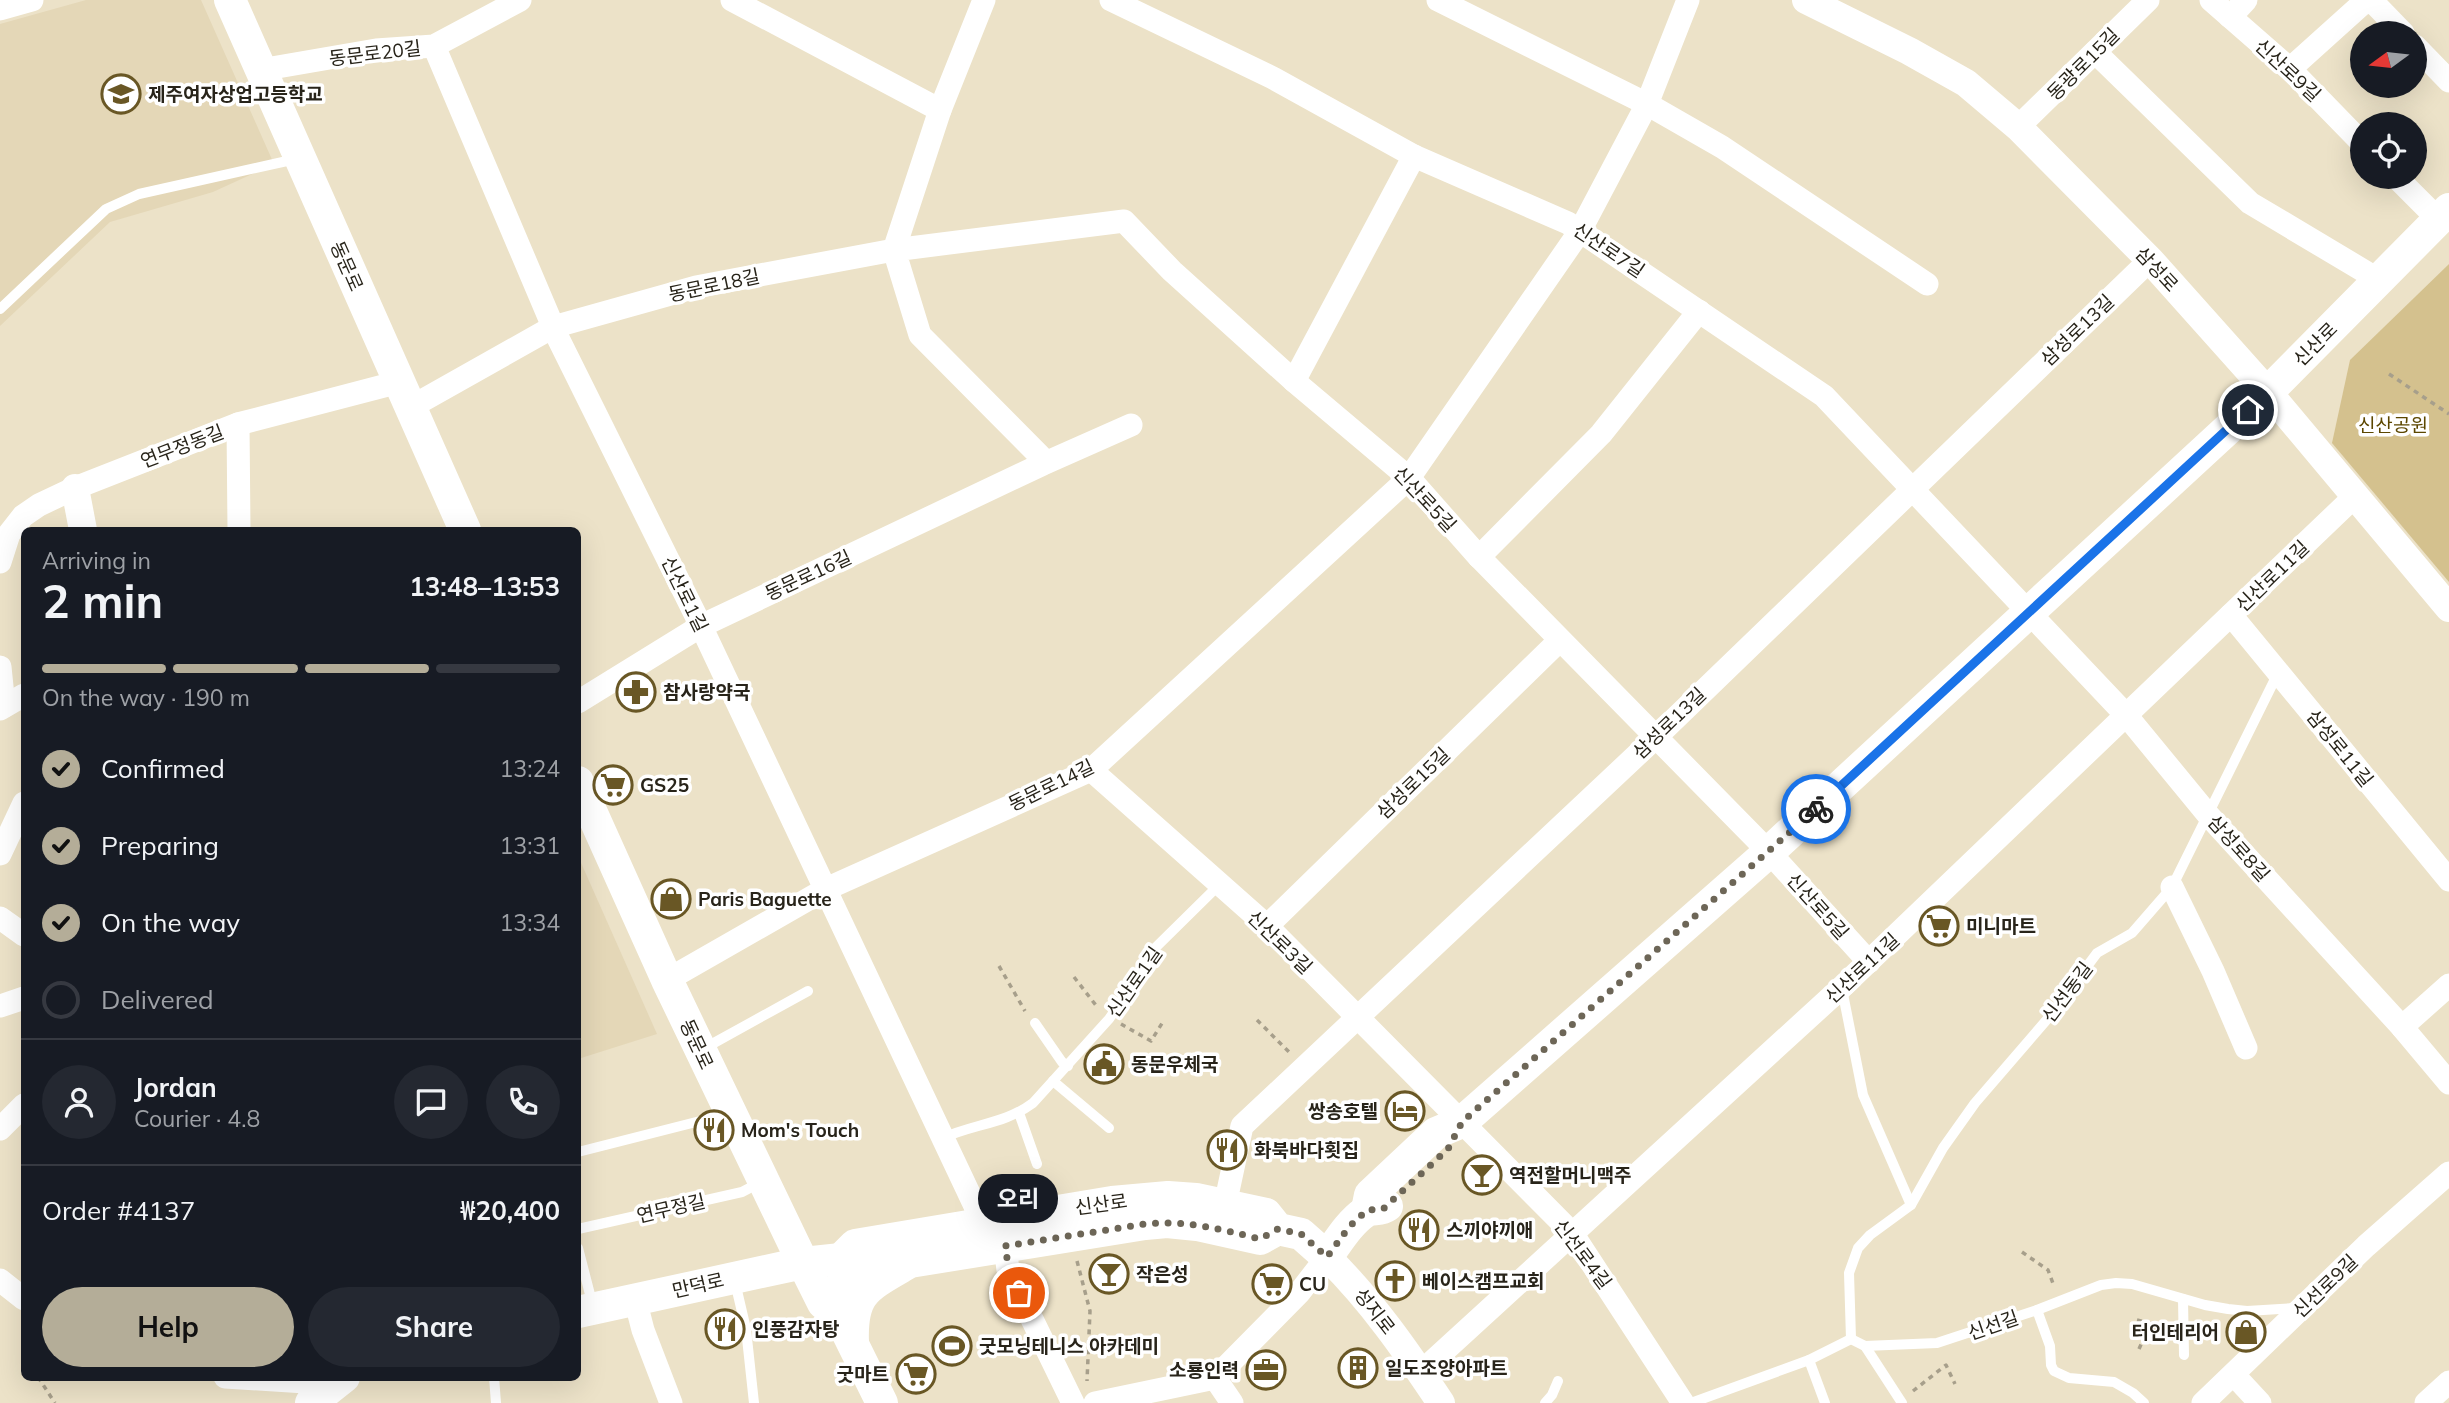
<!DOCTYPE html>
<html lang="en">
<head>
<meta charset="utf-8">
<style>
  :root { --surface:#171b24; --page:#242831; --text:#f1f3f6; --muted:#9ea1a6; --line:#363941; --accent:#b4ad98 }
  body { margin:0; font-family:Mulish,"Noto Sans KR",sans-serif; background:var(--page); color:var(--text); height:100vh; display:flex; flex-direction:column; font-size:26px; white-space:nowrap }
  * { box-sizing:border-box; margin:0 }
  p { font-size:23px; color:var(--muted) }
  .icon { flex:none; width:38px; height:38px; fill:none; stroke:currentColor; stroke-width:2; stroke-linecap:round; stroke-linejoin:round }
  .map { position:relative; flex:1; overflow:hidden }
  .sheet { position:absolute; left:21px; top:527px; width:560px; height:854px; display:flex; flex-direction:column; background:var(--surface); border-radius:10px; box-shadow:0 7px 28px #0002 }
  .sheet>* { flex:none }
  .needle { width:46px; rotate:255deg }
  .controls { position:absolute; left:2350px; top:21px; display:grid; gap:14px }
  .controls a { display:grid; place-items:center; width:77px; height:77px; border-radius:50%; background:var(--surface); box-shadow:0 7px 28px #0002; font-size:35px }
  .pin { position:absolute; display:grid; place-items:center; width:60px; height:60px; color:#fff; margin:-30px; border:4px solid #fff; border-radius:50%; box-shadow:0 2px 7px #0007 }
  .courier { position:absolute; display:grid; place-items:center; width:70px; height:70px; margin:-35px; border:5px solid #1a73e8; border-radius:50%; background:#fff; color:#222; box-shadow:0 2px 9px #0007 }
  .bubble { position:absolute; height:49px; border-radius:24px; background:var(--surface); box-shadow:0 7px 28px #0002; font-size:23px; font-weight:700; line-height:49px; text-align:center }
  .summary em { font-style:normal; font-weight:700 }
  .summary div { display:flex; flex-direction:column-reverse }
  .summary { display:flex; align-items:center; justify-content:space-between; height:119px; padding:0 21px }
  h1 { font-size:46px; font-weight:700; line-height:52px }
  .bar { display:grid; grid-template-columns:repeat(4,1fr); gap:10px 7px; align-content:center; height:84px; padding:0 21px }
  .bar i { height:9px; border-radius:5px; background:var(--line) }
  .bar .current { background:var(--accent) }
  .bar p { grid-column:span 4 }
  .line { display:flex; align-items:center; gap:18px; padding:0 21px; border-top:2px solid var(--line) }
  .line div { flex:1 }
  .round { display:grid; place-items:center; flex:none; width:74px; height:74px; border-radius:37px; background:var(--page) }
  ol { padding:0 21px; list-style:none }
  li { display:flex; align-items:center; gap:21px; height:77px }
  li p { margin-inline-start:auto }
  li .icon { padding:7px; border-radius:50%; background:var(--accent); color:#111; stroke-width:4 }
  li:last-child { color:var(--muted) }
  li i { width:38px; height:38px; border:4px solid var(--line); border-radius:50% }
  .cta { display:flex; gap:14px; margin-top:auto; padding:14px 21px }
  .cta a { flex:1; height:80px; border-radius:42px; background:var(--accent); color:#111; font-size:28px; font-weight:700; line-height:80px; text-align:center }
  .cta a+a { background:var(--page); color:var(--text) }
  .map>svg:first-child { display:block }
</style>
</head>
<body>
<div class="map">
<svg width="2449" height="1403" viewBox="0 0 2449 1403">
  <rect width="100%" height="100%" fill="#ece2c8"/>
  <g fill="#e4d7b7">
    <polygon points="86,0 201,0 274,164 213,192 110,222 0,326 0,24"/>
    <polygon points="578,856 657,1034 578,1059"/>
  </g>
  <polygon fill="#d4c18e" points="2449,264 2449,582 2332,443 2350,360"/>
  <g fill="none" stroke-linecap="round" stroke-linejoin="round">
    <g stroke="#a79f8b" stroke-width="3.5" stroke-dasharray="5 5" stroke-linecap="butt">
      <polyline points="2389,374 2449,414"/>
      <polyline points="999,966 1025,1011"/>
      <polyline points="1074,977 1098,1008"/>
      <polyline points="1257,1020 1290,1053"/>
      <polyline points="1121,1024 1151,1041 1164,1020"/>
      <polyline points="2022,1252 2048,1270 2054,1286"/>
      <polyline points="1077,1261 1090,1311 1087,1381"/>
      <polyline points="2137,1320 2168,1328"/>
      <polyline points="2139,1349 2150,1324"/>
      <polyline points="38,1377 55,1403"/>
      <polyline points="1913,1391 1946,1365 1955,1384"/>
    </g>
    <g stroke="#fff" stroke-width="10">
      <polyline points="0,309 106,209 139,194 296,159"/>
      <polyline points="1842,989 1863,1095 1911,1205"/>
      <polyline points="1035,1023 1062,1062 1068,1066"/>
      <polyline points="703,1049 808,991"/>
      <polyline points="1053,1081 1109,1128"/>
      <polyline points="1019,1113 1037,1164"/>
      <path d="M943,1138C973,1124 1005,1124 1033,1103L1109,1019L1131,987L1151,952L1219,885"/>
      <polyline points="578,1152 708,1119 726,1110"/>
      <polyline points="578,1229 742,1192 761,1182"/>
      <polyline points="578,1248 593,1306"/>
      <polyline points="735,1282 746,1329 754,1403"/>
      <polyline points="2183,1299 2184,1355"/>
      <polyline points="2037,1310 2050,1346 2051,1365 2054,1371 2069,1378 2114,1382 2133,1393 2144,1403"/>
      <polyline points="1851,1339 1849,1273 1858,1248 1870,1235 1911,1205 1943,1148 1975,1103 2050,1016 2097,953 2132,933 2172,887 2278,673"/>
      <polyline points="1851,1339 1865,1346 1937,1343 2037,1310 2101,1285 2116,1283 2132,1284 2205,1305 2228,1309 2247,1311 2295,1308"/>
      <polyline points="1865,1346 1902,1403"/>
      <polyline points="1809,1360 1825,1403"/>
      <polyline points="494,1377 496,1403"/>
      <polyline points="1545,1403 1552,1395 1558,1381"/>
      <polyline points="1691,1403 1809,1360 1851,1339"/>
    </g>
    <polygon stroke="#fff" stroke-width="18" points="867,1276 847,1304 845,1304 835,1281"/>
    <g stroke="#fff" stroke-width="23">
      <polyline points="732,0 940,110"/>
      <polyline points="1111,0 1273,78 1414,156 1568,223 1824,396 2126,715 2209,816 2402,1027 2449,1083"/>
      <polyline points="1438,0 1647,104 1722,147 1927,284"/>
      <polyline points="2211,0 2290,69 2362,143"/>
      <polyline points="2371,0 2403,33"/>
      <polyline points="0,9 32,0"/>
      <polyline points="2230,17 2246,0"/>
      <polyline points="434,46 557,336 701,626 975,1206 979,1224"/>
      <polyline points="2415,46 2449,81"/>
      <polyline points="2095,52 2250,203 2379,280"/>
      <polyline points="2290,69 2361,5 2371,0"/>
      <polyline points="260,70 376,50 434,46 520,0"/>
      <polyline points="2018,127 2148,0"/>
      <polyline points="2396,177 2439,220"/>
      <polyline points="1294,381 1414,156"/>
      <polyline points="411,407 553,327 696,287 894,250 940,110 984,0"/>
      <polyline points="238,424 239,530"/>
      <polyline points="1046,462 920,335 894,250 1124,221 1172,271 1294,381 1409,478 1479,557 1769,852 1869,962"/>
      <polyline points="1479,557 1601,434 1699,311"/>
      <polyline points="0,562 9,534 23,516 39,505 75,488 238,424 399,382"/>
      <polyline points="2231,615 2449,880"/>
      <polyline points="0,667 4,706"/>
      <polyline points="578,702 701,626 1043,464 1131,425"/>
      <polyline points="0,709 24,695"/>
      <polyline points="1091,770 1267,926 1572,1233 1683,1403"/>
      <polyline points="0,854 24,803"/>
      <polyline points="2172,887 2213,971 2246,1048"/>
      <polyline points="0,918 24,935"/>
      <polyline points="1267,926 1560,640"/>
      <polyline points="667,980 826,889 1091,770 1409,478 1580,231 1647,104 1688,0"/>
      <polyline points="0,1006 24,998"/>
      <polyline points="2402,1027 2449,985"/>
      <polyline points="0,1129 24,1105"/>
      <polyline points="1225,1205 1242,1126 1656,737 2150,260"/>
      <polyline points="1005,1246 1008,1270 1073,1403"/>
      <polyline points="0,1280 24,1299"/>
      <polyline points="635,1299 643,1330 671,1403"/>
      <polyline points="1421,1372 1842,987 2355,496"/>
      <polyline points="2234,1375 2260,1403"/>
      <polyline points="225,1377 337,1384"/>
      <polyline points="1215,1378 1232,1403"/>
      <polyline points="1095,1403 1215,1378 1299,1293 1327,1257"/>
      <polyline points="2203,1403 2366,1246 2449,1173"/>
      <polyline points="2426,1403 2449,1382"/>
    </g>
    <g stroke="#fff" stroke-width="28">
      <polyline points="1806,0 1909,51 1966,83 2018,127 2150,260 2268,392 2449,608"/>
      <polyline points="75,488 83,530"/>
      <path d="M1327,1257C1371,1300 1407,1352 1441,1403"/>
    </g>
    <g stroke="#fff" stroke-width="32">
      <polyline points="230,0 465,530"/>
      <polyline points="578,782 667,980 803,1263 823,1303 839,1316 882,1403"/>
      <polyline points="1367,1210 1370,1195 1436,1133 1462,1122 1769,852 2268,392 2449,209"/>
      <path d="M841,1259L855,1245L1112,1202L1168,1197L1196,1199L1266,1214L1278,1229L1301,1234L1327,1257C1338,1242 1349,1223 1365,1212C1372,1208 1380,1211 1387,1206"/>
      <polyline points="578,1312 803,1263 841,1259 862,1264 910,1262 1145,1224 1167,1222 1197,1225 1260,1239 1278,1229"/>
      <path d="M853,1343C851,1294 865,1288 905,1265"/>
      <polyline points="311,1403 344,1377"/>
    </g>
  </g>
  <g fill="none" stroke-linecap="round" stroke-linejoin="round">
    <path stroke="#6d6657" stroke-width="7" stroke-dasharray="0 12.6" d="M1019,1293L1009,1270L1005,1246L1145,1224C1185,1220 1221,1229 1260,1239L1278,1229L1301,1234L1327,1257L1349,1227L1367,1210L1383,1209L1448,1149L1462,1122L1816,809"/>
    <polyline stroke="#1a73e8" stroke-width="9" points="1816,809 2248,410"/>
  </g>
  <defs>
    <g id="school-ring" transform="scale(2.0125)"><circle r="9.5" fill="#fff" stroke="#695725" stroke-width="1.5"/><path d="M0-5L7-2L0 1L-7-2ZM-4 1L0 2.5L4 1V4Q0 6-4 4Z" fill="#695725"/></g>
    <g id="pharmacy-ring" transform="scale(2.0125)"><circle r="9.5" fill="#fff" stroke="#695725" stroke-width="1.5"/><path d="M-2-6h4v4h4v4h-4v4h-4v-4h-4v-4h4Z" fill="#695725"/></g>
    <g id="supermarket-ring" transform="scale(2.0125)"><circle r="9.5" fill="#fff" stroke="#695725" stroke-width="1.5"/><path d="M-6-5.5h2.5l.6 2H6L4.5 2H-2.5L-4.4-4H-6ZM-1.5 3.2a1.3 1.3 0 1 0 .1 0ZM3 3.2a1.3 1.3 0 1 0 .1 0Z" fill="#695725"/></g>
    <g id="shop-ring" transform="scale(2.0125)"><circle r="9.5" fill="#fff" stroke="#695725" stroke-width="1.5"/><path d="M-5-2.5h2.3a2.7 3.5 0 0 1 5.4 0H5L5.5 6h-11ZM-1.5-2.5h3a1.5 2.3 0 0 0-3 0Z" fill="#695725"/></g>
    <g id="civic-ring" transform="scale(2.0125)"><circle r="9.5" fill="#fff" stroke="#695725" stroke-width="1.5"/><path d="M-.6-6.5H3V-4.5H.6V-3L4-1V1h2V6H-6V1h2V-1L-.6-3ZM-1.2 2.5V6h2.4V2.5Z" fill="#695725"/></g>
    <g id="hotel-ring" transform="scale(2.0125)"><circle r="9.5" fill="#fff" stroke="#695725" stroke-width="1.5"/><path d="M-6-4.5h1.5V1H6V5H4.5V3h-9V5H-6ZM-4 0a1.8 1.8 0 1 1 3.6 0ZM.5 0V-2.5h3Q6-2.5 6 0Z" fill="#695725"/></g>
    <g id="restaurant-ring" transform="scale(2.0125)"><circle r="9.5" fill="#fff" stroke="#695725" stroke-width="1.5"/><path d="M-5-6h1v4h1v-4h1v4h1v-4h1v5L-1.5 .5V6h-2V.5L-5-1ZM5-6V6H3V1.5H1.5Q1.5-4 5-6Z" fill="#695725"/></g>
    <g id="bar-ring" transform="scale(2.0125)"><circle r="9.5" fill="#fff" stroke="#695725" stroke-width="1.5"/><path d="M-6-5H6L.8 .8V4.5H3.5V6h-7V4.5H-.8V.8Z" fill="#695725"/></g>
    <g id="church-ring" transform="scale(2.0125)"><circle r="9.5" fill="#fff" stroke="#695725" stroke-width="1.5"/><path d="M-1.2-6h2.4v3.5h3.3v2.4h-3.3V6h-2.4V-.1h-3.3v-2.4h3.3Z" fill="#695725"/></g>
    <g id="stadium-ring" transform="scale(2.0125)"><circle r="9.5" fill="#fff" stroke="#695725" stroke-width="1.5"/><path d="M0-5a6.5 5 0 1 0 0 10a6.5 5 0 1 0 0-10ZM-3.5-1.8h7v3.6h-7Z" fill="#695725"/></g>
    <g id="building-ring" transform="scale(2.0125)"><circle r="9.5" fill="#fff" stroke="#695725" stroke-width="1.5"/><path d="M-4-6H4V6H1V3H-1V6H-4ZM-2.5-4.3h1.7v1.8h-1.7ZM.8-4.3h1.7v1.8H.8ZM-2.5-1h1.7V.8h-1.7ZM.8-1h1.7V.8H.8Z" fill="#695725"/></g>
    <g id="office-ring" transform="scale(2.0125)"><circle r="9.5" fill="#fff" stroke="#695725" stroke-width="1.5"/><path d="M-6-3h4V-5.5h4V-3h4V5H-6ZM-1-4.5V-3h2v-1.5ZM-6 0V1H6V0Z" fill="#695725"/></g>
  </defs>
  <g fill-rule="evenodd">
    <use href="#school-ring" x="121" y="94"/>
    <use href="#pharmacy-ring" x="636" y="692"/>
    <use href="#supermarket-ring" x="613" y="785"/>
    <use href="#shop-ring" x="671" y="899"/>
    <use href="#supermarket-ring" x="1939" y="926"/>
    <use href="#civic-ring" x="1104" y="1064"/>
    <use href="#hotel-ring" x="1405" y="1111"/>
    <use href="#restaurant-ring" x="714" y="1130"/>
    <use href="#restaurant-ring" x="1227" y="1150"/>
    <use href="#bar-ring" x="1482" y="1175"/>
    <use href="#restaurant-ring" x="1419" y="1230"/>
    <use href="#bar-ring" x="1109" y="1274"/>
    <use href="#church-ring" x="1395" y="1281"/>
    <use href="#supermarket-ring" x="1272" y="1284"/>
    <use href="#restaurant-ring" x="725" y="1329"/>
    <use href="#shop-ring" x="2246" y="1332"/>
    <use href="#stadium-ring" x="952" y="1346"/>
    <use href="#building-ring" x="1358" y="1368"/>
    <use href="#office-ring" x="1266" y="1370"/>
    <use href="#supermarket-ring" x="916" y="1374"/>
  </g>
  <g text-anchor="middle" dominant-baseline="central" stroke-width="7" stroke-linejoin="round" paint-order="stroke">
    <g font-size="19" fill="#28241a" stroke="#fff">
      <text transform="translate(375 53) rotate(-7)">동문로20길</text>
      <text transform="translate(2083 64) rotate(-45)">동광로15길</text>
      <text transform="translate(2288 70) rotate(43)">신산로9길</text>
      <text transform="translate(1609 250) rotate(34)">신산로7길</text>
      <text transform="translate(347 266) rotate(66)">동문로</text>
      <text transform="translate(2157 269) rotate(47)">삼성로</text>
      <text transform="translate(714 285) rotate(-12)">동문로18길</text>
      <text transform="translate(2077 330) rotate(-44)">삼성로13길</text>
      <text transform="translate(2315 344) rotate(-45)">신산로</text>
      <text transform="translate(182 446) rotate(-21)">연무정동길</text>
      <text transform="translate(1425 499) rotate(47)">신산로5길</text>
      <text transform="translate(808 575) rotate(-25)">동문로16길</text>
      <text transform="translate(2272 576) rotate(-44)">신산로11길</text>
      <text transform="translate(685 594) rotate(64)">신산로1길</text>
      <text transform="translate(1669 723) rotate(-44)">삼성로13길</text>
      <text transform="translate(2340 748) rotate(51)">삼성로11길</text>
      <text transform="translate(1413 783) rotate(-44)">삼성로15길</text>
      <text transform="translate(1051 785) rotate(-26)">동문로14길</text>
      <text transform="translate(2239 848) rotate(48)">삼성로8길</text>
      <text transform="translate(1818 906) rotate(48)">신산로5길</text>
      <text transform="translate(1280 942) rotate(44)">신산로3길</text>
      <text transform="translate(1862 968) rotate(-43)">신산로11길</text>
      <text transform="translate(1134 982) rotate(-55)">신산로1길</text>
      <text transform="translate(2067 992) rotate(-53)">신선동길</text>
      <text transform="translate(697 1044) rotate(65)">동문로</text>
      <text transform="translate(1101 1204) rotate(-8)">신산로</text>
      <text transform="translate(671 1208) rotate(-13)">연무정길</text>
      <text transform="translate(1583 1254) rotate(53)">신선로4길</text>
      <text transform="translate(698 1285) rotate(-13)">만덕로</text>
      <text transform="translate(2325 1286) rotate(-44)">신선로9길</text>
      <text transform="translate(1375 1311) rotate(52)">성지로</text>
      <text transform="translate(1993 1325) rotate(-19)">신선길</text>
    </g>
    <g font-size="19" font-weight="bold" fill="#28241a" stroke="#fff" text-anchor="start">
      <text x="148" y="94">제주여자상업고등학교</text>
      <text x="663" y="692">참사랑약국</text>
      <text x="640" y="785">GS25</text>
      <text x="698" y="899">Paris Baguette</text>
      <text x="1966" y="926">미니마트</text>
      <text x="1131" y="1064">동문우체국</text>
      <text x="1378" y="1111" text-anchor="end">쌍송호텔</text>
      <text x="741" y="1130">Mom's Touch</text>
      <text x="1254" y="1150">화북바다횟집</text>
      <text x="1509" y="1175">역전할머니맥주</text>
      <text x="1446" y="1230">스끼야끼애</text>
      <text x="1136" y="1274">작은성</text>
      <text x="1422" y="1281">베이스캠프교회</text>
      <text x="1299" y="1284">CU</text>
      <text x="752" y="1329">인풍감자탕</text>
      <text x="2219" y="1332" text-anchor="end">터인테리어</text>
      <text x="979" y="1346">굿모닝테니스 아카데미</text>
      <text x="1385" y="1368">일도조양아파트</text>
      <text x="1239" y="1370" text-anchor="end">소룡인력</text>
      <text x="889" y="1374" text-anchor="end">굿마트</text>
    </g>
    <g font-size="19" fill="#5c4700" stroke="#fff">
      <text x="2393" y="425">신산공원</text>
    </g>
  </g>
</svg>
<div class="controls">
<a><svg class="needle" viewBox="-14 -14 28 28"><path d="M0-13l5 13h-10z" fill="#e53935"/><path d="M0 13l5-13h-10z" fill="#9ea1a6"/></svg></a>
<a><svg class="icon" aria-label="locate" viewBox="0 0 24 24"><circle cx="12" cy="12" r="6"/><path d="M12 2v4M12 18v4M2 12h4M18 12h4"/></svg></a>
</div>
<div class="pin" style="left:1019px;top:1293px;background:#ea580c"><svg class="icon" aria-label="bag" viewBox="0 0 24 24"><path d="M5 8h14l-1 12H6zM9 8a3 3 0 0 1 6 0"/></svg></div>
<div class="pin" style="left:2248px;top:410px;background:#1f2937"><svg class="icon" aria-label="home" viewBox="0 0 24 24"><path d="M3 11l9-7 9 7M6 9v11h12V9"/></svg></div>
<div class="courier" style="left:1816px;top:809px"><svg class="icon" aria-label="bike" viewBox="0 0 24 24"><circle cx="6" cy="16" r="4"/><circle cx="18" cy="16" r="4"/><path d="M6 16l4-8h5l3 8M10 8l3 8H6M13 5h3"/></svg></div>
<div class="bubble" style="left:978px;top:1174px;width:80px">오리</div>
<section class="sheet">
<div class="summary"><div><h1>2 min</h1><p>Arriving in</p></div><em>13:48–13:53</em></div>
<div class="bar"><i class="current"></i><i class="current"></i><i class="current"></i><i></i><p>On the way · 190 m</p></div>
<ol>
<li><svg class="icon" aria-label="check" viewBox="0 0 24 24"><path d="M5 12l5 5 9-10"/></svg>Confirmed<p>13:24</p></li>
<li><svg class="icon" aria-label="check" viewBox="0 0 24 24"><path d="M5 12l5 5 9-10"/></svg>Preparing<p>13:31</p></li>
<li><svg class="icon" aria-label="check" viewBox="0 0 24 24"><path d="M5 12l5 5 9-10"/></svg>On the way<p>13:34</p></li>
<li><i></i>Delivered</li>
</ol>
<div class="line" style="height:126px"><a class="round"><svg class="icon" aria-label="person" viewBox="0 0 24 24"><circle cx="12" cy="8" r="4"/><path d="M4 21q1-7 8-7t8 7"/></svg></a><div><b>Jordan</b><p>Courier · 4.8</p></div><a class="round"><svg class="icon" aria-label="chat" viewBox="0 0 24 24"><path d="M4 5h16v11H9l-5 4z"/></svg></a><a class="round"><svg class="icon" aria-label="phone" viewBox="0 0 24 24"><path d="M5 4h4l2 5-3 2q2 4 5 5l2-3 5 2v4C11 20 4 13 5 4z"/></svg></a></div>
<div class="line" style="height:91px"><div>Order #4137</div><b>₩20,400</b></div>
<div class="cta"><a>Help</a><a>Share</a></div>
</section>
</div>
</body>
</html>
